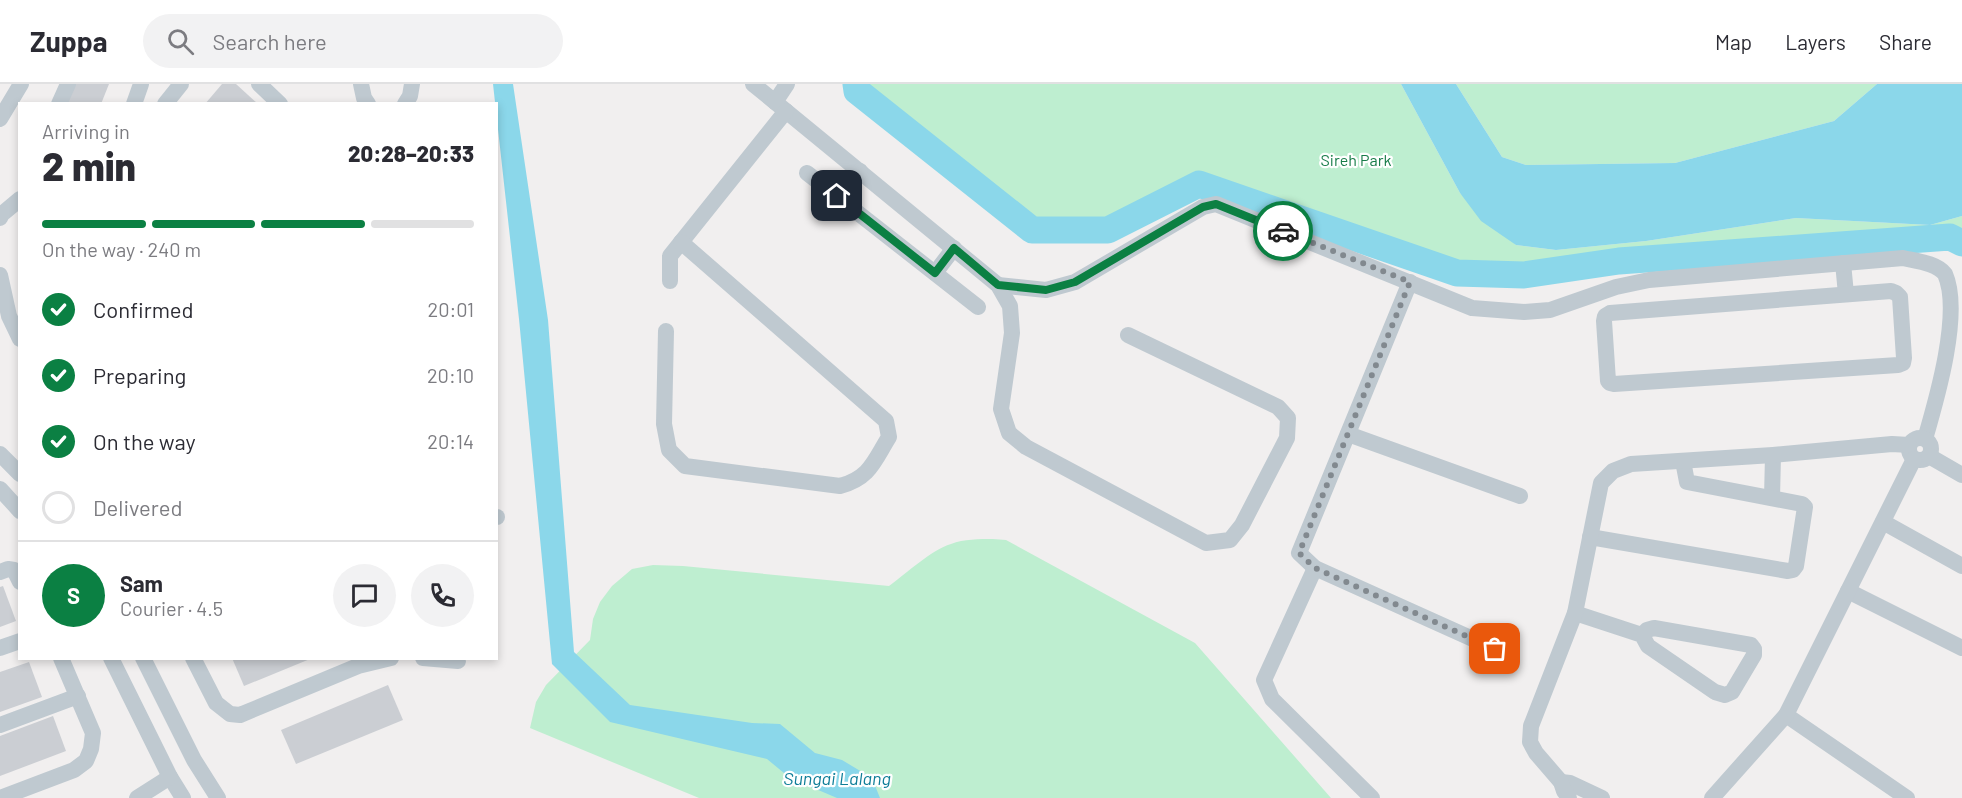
<!DOCTYPE html>
<html lang="en">
<head>
<meta charset="utf-8">
<style>
  :root { --surface:#fff; --page:#f2f2f3; --text:#2b2b33; --muted:#7c7c81; --line:#e1e1e2; --accent:#0b8043 }
  body { margin:0; font-family:Barlow,sans-serif; background:var(--page); color:var(--text); height:100vh; display:flex; flex-direction:column; font-size:22px; white-space:nowrap }
  * { box-sizing:border-box; margin:0 }
  p { font-size:20px; color:var(--muted) }
  .icon { flex:none; width:33px; height:33px; fill:none; stroke:currentColor; stroke-width:2; stroke-linecap:round; stroke-linejoin:round }
  .map { position:relative; flex:1; overflow:hidden }
  .details { position:absolute; left:18px; top:18px; width:480px; height:558px; display:flex; flex-direction:column; background:var(--surface); border-radius:0px; box-shadow:0 3px 9px #0003 }
  .details>* { flex:none }
  .pin { position:absolute; display:grid; place-items:center; width:51px; height:51px; color:#fff; margin:-26px; border-radius:12px; box-shadow:0 3px 9px #0006 }
  .courier { position:absolute; display:grid; place-items:center; width:60px; height:60px; margin:-30px; border:4px solid #0b8043; border-radius:50%; background:#fff; color:#222; box-shadow:0 2px 8px #0007 }
  .summary em { font-style:normal; font-weight:800 }
  .summary div { display:flex; flex-direction:column-reverse }
  .summary { display:flex; align-items:center; justify-content:space-between; height:102px; padding:0 24px }
  h1 { font-size:39px; font-weight:800; line-height:45px }
  .bar { display:grid; grid-template-columns:repeat(4,1fr); gap:9px 6px; align-content:center; height:72px; padding:0 24px }
  .bar i { height:8px; border-radius:4px; background:var(--line) }
  .bar .selected { background:var(--accent) }
  .bar p { grid-column:span 4 }
  .line { display:flex; align-items:center; gap:15px; padding:0 24px; border-top:2px solid var(--line) }
  .line div { flex:1 }
  .round { display:grid; place-items:center; flex:none; width:63px; height:63px; border-radius:32px; background:var(--page) }
  ol { padding:0 24px; list-style:none }
  li { display:flex; align-items:center; gap:18px; height:66px }
  li p { margin-inline-start:auto }
  li .icon { padding:6px; border-radius:50%; background:var(--accent); color:#fff; stroke-width:4 }
  li:last-child { color:var(--muted) }
  li i { width:33px; height:33px; border:3px solid var(--line); border-radius:50% }
  header { display:flex; align-items:center; gap:36px; box-sizing:border-box; height:84px; padding:0 30px; background:var(--surface); border-bottom:2px solid var(--line) }
  header strong { font-size:28px }
  nav { display:flex; gap:33px; margin-inline-start:auto; font-size:21px }
  .search { width:420px; height:54px; background:var(--page); display:flex; align-items:center; gap:15px; box-sizing:border-box; padding:0 21px; border-radius:33px; color:var(--muted); font-size:22px }
  .map>svg:first-child { display:block }
</style>
</head>
<body>
<header>
<strong>Zuppa</strong>
<div class="search"><svg class="icon" aria-label="search" viewBox="0 0 24 24"><circle cx="10" cy="10" r="6"/><path d="M15 15l6 6"/></svg>Search here</div>
<nav><a>Map</a><a>Layers</a><a>Share</a></nav>
</header>
<div class="map">
<svg width="1962" height="714" viewBox="0 0 1962 714">
  <rect width="100%" height="100%" fill="#f1efef"/>
  <g fill="#beeed0">
    <polygon points="856,0 1401,0 1460,109 1516,161 1556,166 1646,157 1796,134 1930,141 1962,132 1962,159 1950,153 1619,177 1524,191 1457,189 1199,100 1108,146 1032,146 857,7"/>
    <polygon points="1456,0 1877,0 1834,37 1675,79 1526,81 1502,73"/>
    <path d="M993,455L1006,456L1195,559L1331,714H699L530,644L536,618L546,601L590,556L593,535L600,518L612,502L632,485L653,481L683,482L889,502C907,489 931,466 951,460C964,455 979,455 993,455Z"/>
  </g>
  <g fill="#8bd7ea">
    <polygon points="493,0 513,0 548,236 574,568 630,621 752,639 780,640 815,669 842,676 872,694 880,714 837,714 790,694 767,675 610,638 552,580 519,235"/>
    <polygon points="1401,0 1456,0 1502,73 1526,81 1675,79 1834,37 1877,0 1962,0 1962,132 1930,141 1796,134 1646,157 1556,166 1516,161 1481,137 1460,109"/>
  </g>
  <g fill="none" stroke-linecap="round" stroke-linejoin="round">
    <polyline stroke="#8bd7ea" stroke-width="27" points="856,0 857,7 1032,146 1108,146 1199,100 1457,189 1524,191 1619,177 1950,153 1962,159"/>
  </g>
  <g fill="#cbced3">
    <polygon points="68,0 109,0 101,20 60,20"/>
    <polygon points="222,0 236,0 258,20 205,20"/>
    <polygon points="3,502 16,537 0,543 0,503"/>
    <polygon points="232,574 310,574 310,575 244,602"/>
    <polygon points="29,578 42,613 0,628 0,588"/>
    <polygon points="388,601 403,636 296,680 281,646"/>
    <polygon points="53,632 66,667 0,692 0,652"/>
  </g>
  <g fill="none" stroke-linecap="round" stroke-linejoin="round">
    <g stroke="#bfc9d0" stroke-width="16">
      <polyline points="259,0 280,20"/>
      <polyline points="361,0 364,14 368,20"/>
      <polyline points="753,0 998,201 1010,222 1012,249 1001,325 1009,349 1026,363 1206,459 1230,456 1242,441 1287,354 1288,334 1278,323 1128,251"/>
      <polyline points="775,18 787,0"/>
      <polyline points="59,20 68,0"/>
      <polyline points="134,20 141,0"/>
      <polyline points="165,20 181,0"/>
      <polyline points="405,20 410,12 412,0"/>
      <polyline points="0,35 21,0"/>
      <polyline points="807,89 978,223"/>
      <polyline points="837,112 860,87"/>
      <polyline points="0,134 2,130 20,115"/>
      <polyline points="1843,179 1846,210"/>
      <polyline points="935,189 954,164"/>
      <polyline points="0,191 9,232 20,255"/>
      <polyline points="670,197 670,172 786,27"/>
      <polyline points="1410,198 1299,469 1315,484 1495,565"/>
      <path d="M998,201L1046,206L1075,198L1203,123L1216,120L1472,224L1524,228L1550,226L1616,203L1649,196L1903,174C1916,177 1937,179 1945,190C1962,228 1937,314 1925,355"/>
      <polygon points="1891,207 1896,209 1900,213 1904,274 1903,279 1898,281 1614,300 1610,299 1608,297 1604,237 1605,232 1610,229"/>
      <path d="M666,247L664,340L669,366L685,382L840,402C870,394 874,377 889,353L886,337L681,158"/>
      <polyline points="1348,350 1520,412"/>
      <circle cx="1920" cy="365" r="11"/>
      <polyline points="0,370 20,390"/>
      <polyline points="1929,372 1962,391"/>
      <polyline points="0,405 20,427"/>
      <polyline points="1772,414 1773,371"/>
      <polyline points="496,433 497,433"/>
      <polyline points="1883,438 1962,482"/>
      <polyline points="1590,453 1788,487 1793,486 1796,482 1805,423 1802,420 1687,398 1683,377"/>
      <polyline points="1315,484 1264,596 1272,615 1372,714"/>
      <polyline points="0,488 8,485 14,486 20,498"/>
      <polyline points="1848,507 1962,564"/>
      <polyline points="1575,529 1642,551 1648,562 1715,608 1725,611 1732,608 1754,571 1754,565 1751,561 1654,544 1647,546 1642,551"/>
      <polyline points="0,564 20,557"/>
      <polyline points="111,574 170,693 183,714"/>
      <polyline points="143,574 194,676 218,714"/>
      <polyline points="193,574 216,619 230,630 240,631 358,582 391,574"/>
      <polyline points="423,574 458,577"/>
      <polyline points="1786,631 1907,714"/>
      <polyline points="0,641 78,612"/>
      <polyline points="1561,698 1570,699 1602,714"/>
      <polyline points="0,714 74,686 86,677 91,665 93,649 61,574"/>
      <polyline points="137,714 170,693"/>
      <polyline points="1569,714 1564,707 1561,698 1536,669 1530,658 1531,642 1575,529 1601,399 1613,387 1631,380 1773,371 1892,360 1909,361"/>
      <polyline points="1712,714 1786,631 1914,375"/>
    </g>
  </g>
  <g fill="none" stroke-linecap="round" stroke-linejoin="round">
    <polyline stroke="#82898f" stroke-width="6" stroke-dasharray="0 10.8" points="1283,147 1410,198 1299,469 1315,484 1495,565"/>
    <polyline stroke="#0b8043" stroke-width="8" points="837,112 935,189 954,164 998,201 1046,206 1075,198 1203,123 1216,120 1283,147"/>
  </g>
  <g text-anchor="middle" dominant-baseline="central" stroke-width="4.5" stroke-linejoin="round" paint-order="stroke">
    <g font-size="16" fill="#187c49" stroke="#fff">
      <text x="1356" y="75">Sireh Park</text>
    </g>
    <g font-size="18" font-style="italic" fill="#0e7d98" stroke="#fff">
      <text x="837" y="694">Sungai Lalang</text>
    </g>
  </g>
</svg>
<div class="pin" style="left:1495px;top:565px;background:#ea580c"><svg class="icon" aria-label="bag" viewBox="0 0 24 24"><path d="M5 8h14l-1 12H6zM9 8a3 3 0 0 1 6 0"/></svg></div>
<div class="pin" style="left:837px;top:112px;background:#1f2937"><svg class="icon" aria-label="home" viewBox="0 0 24 24"><path d="M3 11l9-7 9 7M6 9v11h12V9"/></svg></div>
<div class="courier" style="left:1283px;top:147px"><svg class="icon" aria-label="car" viewBox="0 0 24 24"><path d="M5 17H2v-5l4-1 3-4h7l3 4 3 1v5h-3M9 17h6M6 11h13"/><circle cx="7" cy="17" r="2"/><circle cx="17" cy="17" r="2"/></svg></div>
<section class="details">
<div class="summary"><div><h1>2 min</h1><p>Arriving in</p></div><em>20:28–20:33</em></div>
<div class="bar"><i class="selected"></i><i class="selected"></i><i class="selected"></i><i></i><p>On the way · 240 m</p></div>
<ol>
<li><svg class="icon" aria-label="check" viewBox="0 0 24 24"><path d="M5 12l5 5 9-10"/></svg>Confirmed<p>20:01</p></li>
<li><svg class="icon" aria-label="check" viewBox="0 0 24 24"><path d="M5 12l5 5 9-10"/></svg>Preparing<p>20:10</p></li>
<li><svg class="icon" aria-label="check" viewBox="0 0 24 24"><path d="M5 12l5 5 9-10"/></svg>On the way<p>20:14</p></li>
<li><i></i>Delivered</li>
</ol>
<div class="line" style="height:108px"><b class="round" style="background:var(--accent);color:#fff">S</b><div><b>Sam</b><p>Courier · 4.5</p></div><a class="round"><svg class="icon" aria-label="chat" viewBox="0 0 24 24"><path d="M4 5h16v11H9l-5 4z"/></svg></a><a class="round"><svg class="icon" aria-label="phone" viewBox="0 0 24 24"><path d="M5 4h4l2 5-3 2q2 4 5 5l2-3 5 2v4C11 20 4 13 5 4z"/></svg></a></div>
</section>
</div>
</body>
</html>
